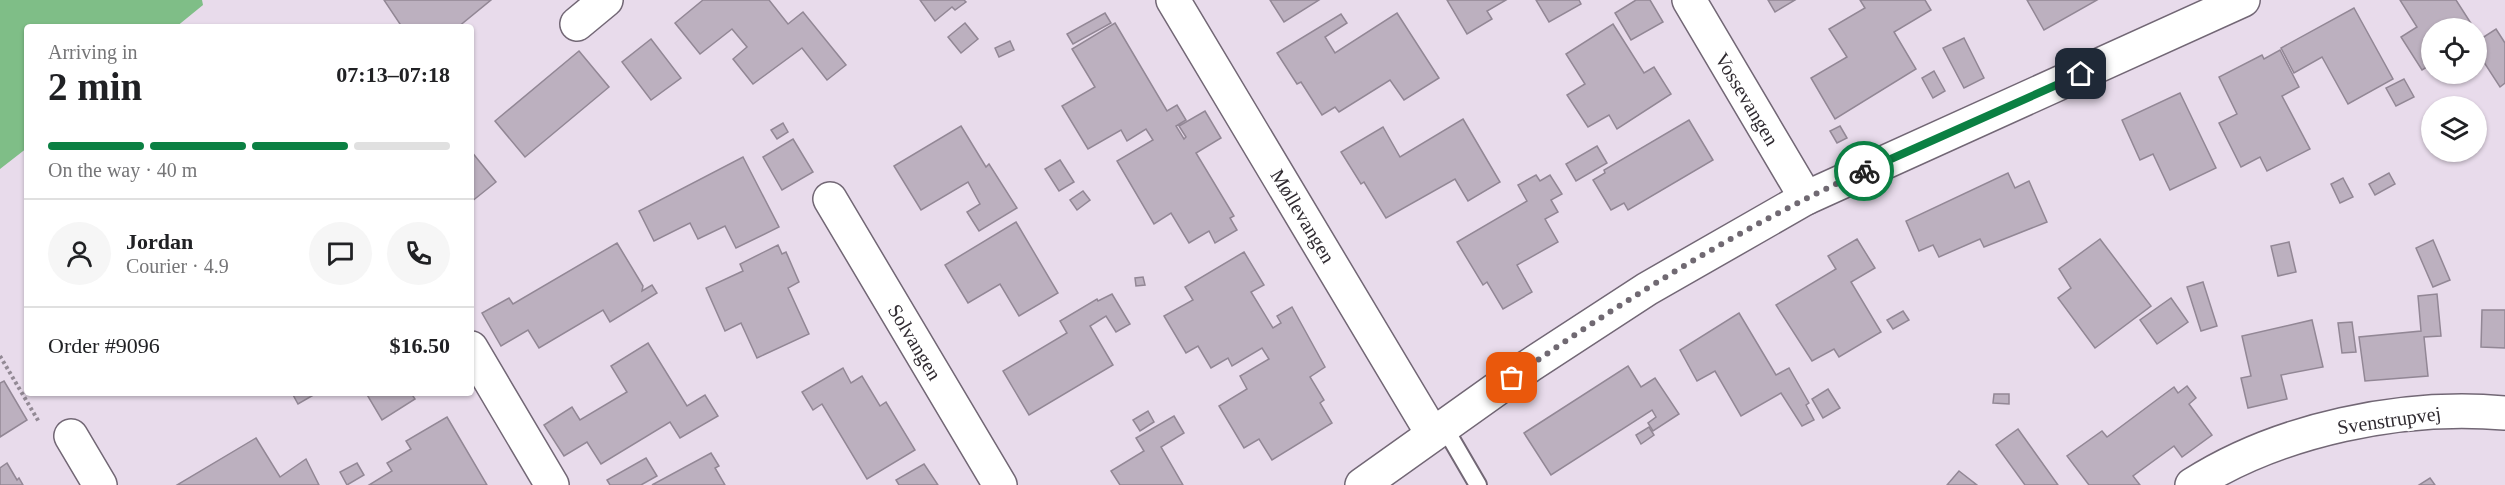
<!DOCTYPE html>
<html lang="en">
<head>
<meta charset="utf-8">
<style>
  :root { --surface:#fff; --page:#f6f6f6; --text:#202124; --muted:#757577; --line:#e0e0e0; --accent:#0b8043 }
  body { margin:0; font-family:Georgia,serif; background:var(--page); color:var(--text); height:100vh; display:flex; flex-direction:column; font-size:22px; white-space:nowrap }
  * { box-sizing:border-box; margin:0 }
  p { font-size:20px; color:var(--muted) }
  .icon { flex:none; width:33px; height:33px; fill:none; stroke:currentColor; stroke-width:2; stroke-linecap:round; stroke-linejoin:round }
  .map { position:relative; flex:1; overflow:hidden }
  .panel { position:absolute; left:24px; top:24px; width:450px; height:372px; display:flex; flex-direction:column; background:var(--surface); border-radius:6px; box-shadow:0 2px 4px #0004 }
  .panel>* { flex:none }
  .fabs { position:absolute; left:2421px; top:18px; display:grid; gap:12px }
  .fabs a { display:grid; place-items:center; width:66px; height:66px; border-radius:50%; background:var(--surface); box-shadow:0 2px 4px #0004; font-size:30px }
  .pin { position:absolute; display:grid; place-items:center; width:51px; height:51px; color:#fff; margin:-26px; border-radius:12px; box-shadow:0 3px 9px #0006 }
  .courier { position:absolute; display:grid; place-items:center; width:60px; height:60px; margin:-30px; border:4px solid #0b8043; border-radius:50%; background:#fff; color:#222; box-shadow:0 2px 8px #0007 }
  .headline em { font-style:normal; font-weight:600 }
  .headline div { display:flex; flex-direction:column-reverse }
  .headline { display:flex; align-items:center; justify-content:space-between; height:102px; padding:0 24px }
  h1 { font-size:39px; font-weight:600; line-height:45px }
  .bar { display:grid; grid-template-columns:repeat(4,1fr); gap:9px 6px; align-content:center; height:72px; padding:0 24px }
  .bar i { height:8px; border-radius:4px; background:var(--line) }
  .bar .selected { background:var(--accent) }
  .bar p { grid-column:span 4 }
  .line { display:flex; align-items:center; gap:15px; padding:0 24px; border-top:2px solid var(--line) }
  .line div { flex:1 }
  .round { display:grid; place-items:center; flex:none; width:63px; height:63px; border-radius:32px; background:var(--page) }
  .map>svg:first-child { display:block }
</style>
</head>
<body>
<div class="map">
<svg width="2505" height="485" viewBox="0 0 2505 485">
  <rect width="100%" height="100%" fill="#e8dbeb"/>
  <polygon fill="#7fbe87" points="0,0 202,0 203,5 176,27 27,27 27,148 0,169"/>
  <g fill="#bcb0bf" stroke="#928795" stroke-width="1.5">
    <polygon points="384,0 491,0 458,27 402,27"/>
    <polygon points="703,0 769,0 788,24 803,12 846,65 827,80 802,48 753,84 733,59 747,47 732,29 700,54 675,23"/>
    <polygon points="920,0 964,0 966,2 955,10 952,7 935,21"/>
    <polygon points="1270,0 1319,0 1284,22"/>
    <polygon points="1447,0 1506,0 1487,11 1492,19 1467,34"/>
    <polygon points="1536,0 1579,0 1581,4 1549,22"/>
    <polygon points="1636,0 1650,0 1663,22 1631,40 1615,13"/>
    <polygon points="1768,0 1795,0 1775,12"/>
    <polygon points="1860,0 1925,0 1931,10 1894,32 1916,69 1835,119 1811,78 1847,57 1829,29 1865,8"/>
    <polygon points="2027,0 2097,0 2044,30"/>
    <polygon points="2400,0 2456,0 2474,28 2432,28 2432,64 2422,70 2401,37 2417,27"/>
    <polygon points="2354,8 2393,79 2348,104 2322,57 2294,73 2281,48"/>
    <polygon points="1105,13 1111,23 1073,44 1067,34"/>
    <polygon points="1397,13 1439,78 1404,100 1390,80 1339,112 1335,107 1322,115 1301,82 1297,84 1277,53 1341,14 1347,23 1325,37 1335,53"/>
    <polygon points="965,23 978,39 961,53 948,37"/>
    <polygon points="1115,23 1167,111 1177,105 1186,120 1176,126 1184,139 1186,137 1179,126 1205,111 1221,138 1196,153 1234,216 1230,218 1237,230 1215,243 1209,231 1189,243 1171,213 1154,224 1117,161 1153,140 1146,129 1127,141 1121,130 1088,149 1062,106 1095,87 1072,49"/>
    <polygon points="1613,24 1644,73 1654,67 1671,94 1617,129 1609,115 1588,127 1567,95 1585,84 1566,54"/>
    <polygon points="2496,29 2505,43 2505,83 2500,87 2476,50 2476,42"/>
    <polygon points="1964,38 1984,78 1964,88 1943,48"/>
    <polygon points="651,39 681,78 651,100 622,62"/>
    <polygon points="1010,41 1014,50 999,57 995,48"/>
    <polygon points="2280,50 2299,87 2282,96 2310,149 2267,171 2260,157 2241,167 2219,123 2237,114 2219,77 2262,55 2264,59"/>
    <polygon points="579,51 609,87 525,157 495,121"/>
    <polygon points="1934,71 1945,91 1933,98 1922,78"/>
    <polygon points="2404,79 2414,97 2396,106 2386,88"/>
    <polygon points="2180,93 2216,168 2170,190 2153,154 2140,160 2122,120"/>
    <polygon points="1463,119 1500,182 1468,201 1455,179 1386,218 1364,182 1361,184 1341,152 1383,127 1400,157"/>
    <polygon points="1689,120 1713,160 1628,210 1624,203 1611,210 1593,180 1605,173 1604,170"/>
    <polygon points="783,123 788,132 777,139 771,130"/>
    <polygon points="961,126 986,167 989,164 1017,208 979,231 967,212 980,204 968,182 921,210 894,166"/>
    <polygon points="1840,126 1847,138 1837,143 1830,131"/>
    <polygon points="793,139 813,172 782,190 763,157"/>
    <polygon points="1597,146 1607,163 1576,181 1566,164"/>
    <polygon points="471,151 496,182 471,202"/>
    <polygon points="743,157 779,227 736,248 725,226 698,239 690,223 654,241 639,211"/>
    <polygon points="1060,160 1074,182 1059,191 1045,169"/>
    <polygon points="2008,173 2015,188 2029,181 2047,222 1984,247 1980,239 1939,257 1933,245 1919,251 1906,221"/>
    <polygon points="2389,173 2395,184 2375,195 2369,184"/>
    <polygon points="1536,175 1540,181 1550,175 1562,194 1551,200 1558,212 1545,219 1558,242 1517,265 1532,292 1503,309 1487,282 1483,285 1457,242 1527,201 1518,185"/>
    <polygon points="2343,178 2353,197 2340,203 2331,184"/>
    <polygon points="1083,191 1090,200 1077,210 1070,200"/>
    <polygon points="1016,222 1058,293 1019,316 1000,284 968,303 945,265"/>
    <polygon points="1857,239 1875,268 1851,282 1881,332 1839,357 1834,349 1812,361 1776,305 1836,269 1828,256"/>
    <polygon points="2100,239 2151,306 2095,348 2058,298 2071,288 2059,269"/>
    <polygon points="2433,240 2450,280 2433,287 2416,248"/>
    <polygon points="2289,242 2296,272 2278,276 2271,246"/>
    <polygon points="617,243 643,286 642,291 652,285 657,293 610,322 603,310 539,348 528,330 501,346 482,313 509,298 513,304"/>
    <polygon points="778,245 782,254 786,252 799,282 788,288 809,334 757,358 741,323 725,331 706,288 743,271 740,264"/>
    <polygon points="1244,252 1264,285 1251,292 1273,328 1281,323 1277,316 1292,307 1325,367 1310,377 1324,400 1320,403 1332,423 1272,460 1259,439 1244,448 1219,406 1247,389 1240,376 1269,359 1262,348 1232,366 1228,358 1211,368 1198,346 1186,353 1164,316 1193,300 1185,287"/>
    <polygon points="1143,277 1145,285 1136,286 1135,278"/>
    <polygon points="2203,282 2217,326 2201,331 2187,287"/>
    <polygon points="1112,294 1130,324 1116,332 1106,316 1090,326 1113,365 1029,415 1003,371 1067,333 1060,321 1097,299 1098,301"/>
    <polygon points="2437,294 2441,336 2424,337 2428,376 2365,381 2359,337 2421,331 2418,296"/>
    <polygon points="2171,298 2188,322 2157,344 2140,320"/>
    <polygon points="2482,310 2505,310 2505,348 2481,347"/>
    <polygon points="1903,311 1909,320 1893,329 1887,320"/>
    <polygon points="1739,313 1776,375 1789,368 1809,403 1806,405 1814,420 1802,426 1781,393 1741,416 1715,371 1697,381 1680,350"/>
    <polygon points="2312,320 2323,367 2281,375 2287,399 2248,408 2241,378 2251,376 2242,336"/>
    <polygon points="2352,322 2356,352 2342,353 2338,323"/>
    <polygon points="648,343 687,406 705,395 718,416 680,438 670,422 601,464 587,442 564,456 544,425 572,407 580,420 627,392 611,366"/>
    <polygon points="1628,366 1641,387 1655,378 1679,414 1653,431 1648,423 1656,417 1652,410 1551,475 1524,433"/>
    <polygon points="843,368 851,383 862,376 880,406 886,402 915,450 867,479 822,404 813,410 802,392"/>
    <polygon points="4,381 27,420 0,437 0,383"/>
    <polygon points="2187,386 2196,398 2189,404 2212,435 2182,457 2174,446 2133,476 2140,485 2089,485 2067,456 2102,431 2107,437 2174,387 2178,393"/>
    <polygon points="1828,389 1840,408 1823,418 1812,399"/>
    <polygon points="292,393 317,393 298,404"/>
    <polygon points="366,393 411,393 415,399 382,420"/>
    <polygon points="1994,394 2009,394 2009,404 1993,403"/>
    <polygon points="1148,411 1154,422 1140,431 1133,420"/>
    <polygon points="1174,416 1184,433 1161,447 1183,485 1120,485 1111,471 1144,451 1136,438"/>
    <polygon points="447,417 487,485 369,485 392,471 387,463 411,449 406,441"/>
    <polygon points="1649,427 1654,435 1641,444 1636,435"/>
    <polygon points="2018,429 2058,485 2025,485 1996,445"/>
    <polygon points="256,438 280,477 306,459 319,485 177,485"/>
    <polygon points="711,453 719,466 715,468 725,485 652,485"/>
    <polygon points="646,458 657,476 641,485 610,485 607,480"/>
    <polygon points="7,463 17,480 19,478 23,485 0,485 0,468"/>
    <polygon points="357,463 364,475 347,485 340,472"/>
    <polygon points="924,464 938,485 899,485 896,480"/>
    <polygon points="1959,471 1977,485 1947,485"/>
    <polygon points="2430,478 2435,485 2419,485"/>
  </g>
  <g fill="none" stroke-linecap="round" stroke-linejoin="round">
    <g stroke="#726775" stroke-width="20">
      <polyline id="lane" points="1443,425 1478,485"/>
    </g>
    <g stroke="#726775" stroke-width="36">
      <g id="street">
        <polyline points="1173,0 1432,433"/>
        <polyline points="1689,0 1806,198"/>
        <polyline points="577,24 606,0"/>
        <polyline points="830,199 1000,485"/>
        <polyline points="471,348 552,485"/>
        <polyline points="71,436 100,485"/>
        <polyline points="1362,485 1529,366 1647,289 1806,198 2243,0"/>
        <path d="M2192,485C2280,429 2402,404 2505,413"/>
      </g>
    </g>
    <polyline stroke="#938a95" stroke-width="4" stroke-dasharray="3 3" stroke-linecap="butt" points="0,356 39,422"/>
    <use href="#lane" stroke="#fff" stroke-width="16"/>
    <use href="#street" stroke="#fff" stroke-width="33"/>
  </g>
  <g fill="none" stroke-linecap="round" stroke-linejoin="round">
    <path stroke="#706972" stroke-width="6" stroke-dasharray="0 10.8" d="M1512,378C1623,300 1741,227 1864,171"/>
    <polyline stroke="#0b8043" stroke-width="8" points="1864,171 2081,74"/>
  </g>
  <g text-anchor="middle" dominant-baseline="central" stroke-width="5" stroke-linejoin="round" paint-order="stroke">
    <g font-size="20" fill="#302b31" stroke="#fff">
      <text transform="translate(1747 99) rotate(59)">Vossevangen</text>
      <text transform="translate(1303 216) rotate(59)">Møllevangen</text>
      <text transform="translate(915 342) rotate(59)">Solvangen</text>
      <text transform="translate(2389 420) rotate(-8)">Svenstrupvej</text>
    </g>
  </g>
</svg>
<div class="fabs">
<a><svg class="icon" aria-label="locate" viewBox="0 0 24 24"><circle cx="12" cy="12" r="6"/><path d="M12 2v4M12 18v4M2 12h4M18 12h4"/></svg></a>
<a><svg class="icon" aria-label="layers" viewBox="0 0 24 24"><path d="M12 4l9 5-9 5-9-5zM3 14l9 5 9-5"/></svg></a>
</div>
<div class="pin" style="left:1512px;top:378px;background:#ea580c"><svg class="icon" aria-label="bag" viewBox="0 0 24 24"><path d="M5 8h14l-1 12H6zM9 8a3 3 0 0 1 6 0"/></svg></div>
<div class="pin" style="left:2081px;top:74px;background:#1f2937"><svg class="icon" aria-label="home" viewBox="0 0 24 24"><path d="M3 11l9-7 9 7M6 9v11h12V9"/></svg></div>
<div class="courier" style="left:1864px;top:171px"><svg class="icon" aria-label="bike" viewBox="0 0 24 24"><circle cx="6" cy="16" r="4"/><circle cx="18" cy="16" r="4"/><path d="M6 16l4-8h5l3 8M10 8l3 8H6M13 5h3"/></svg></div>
<section class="panel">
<div class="headline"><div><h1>2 min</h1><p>Arriving in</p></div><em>07:13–07:18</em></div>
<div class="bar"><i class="selected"></i><i class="selected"></i><i class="selected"></i><i></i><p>On the way · 40 m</p></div>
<div class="line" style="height:108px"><a class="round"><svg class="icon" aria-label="person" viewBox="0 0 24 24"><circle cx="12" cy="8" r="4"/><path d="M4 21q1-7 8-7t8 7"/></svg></a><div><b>Jordan</b><p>Courier · 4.9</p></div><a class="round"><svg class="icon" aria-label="chat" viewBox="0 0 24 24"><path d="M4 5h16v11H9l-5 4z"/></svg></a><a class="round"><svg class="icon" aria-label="phone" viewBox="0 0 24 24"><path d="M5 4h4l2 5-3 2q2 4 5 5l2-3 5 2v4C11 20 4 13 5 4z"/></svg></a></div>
<div class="line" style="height:78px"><div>Order #9096</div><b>$16.50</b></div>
</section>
</div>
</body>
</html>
